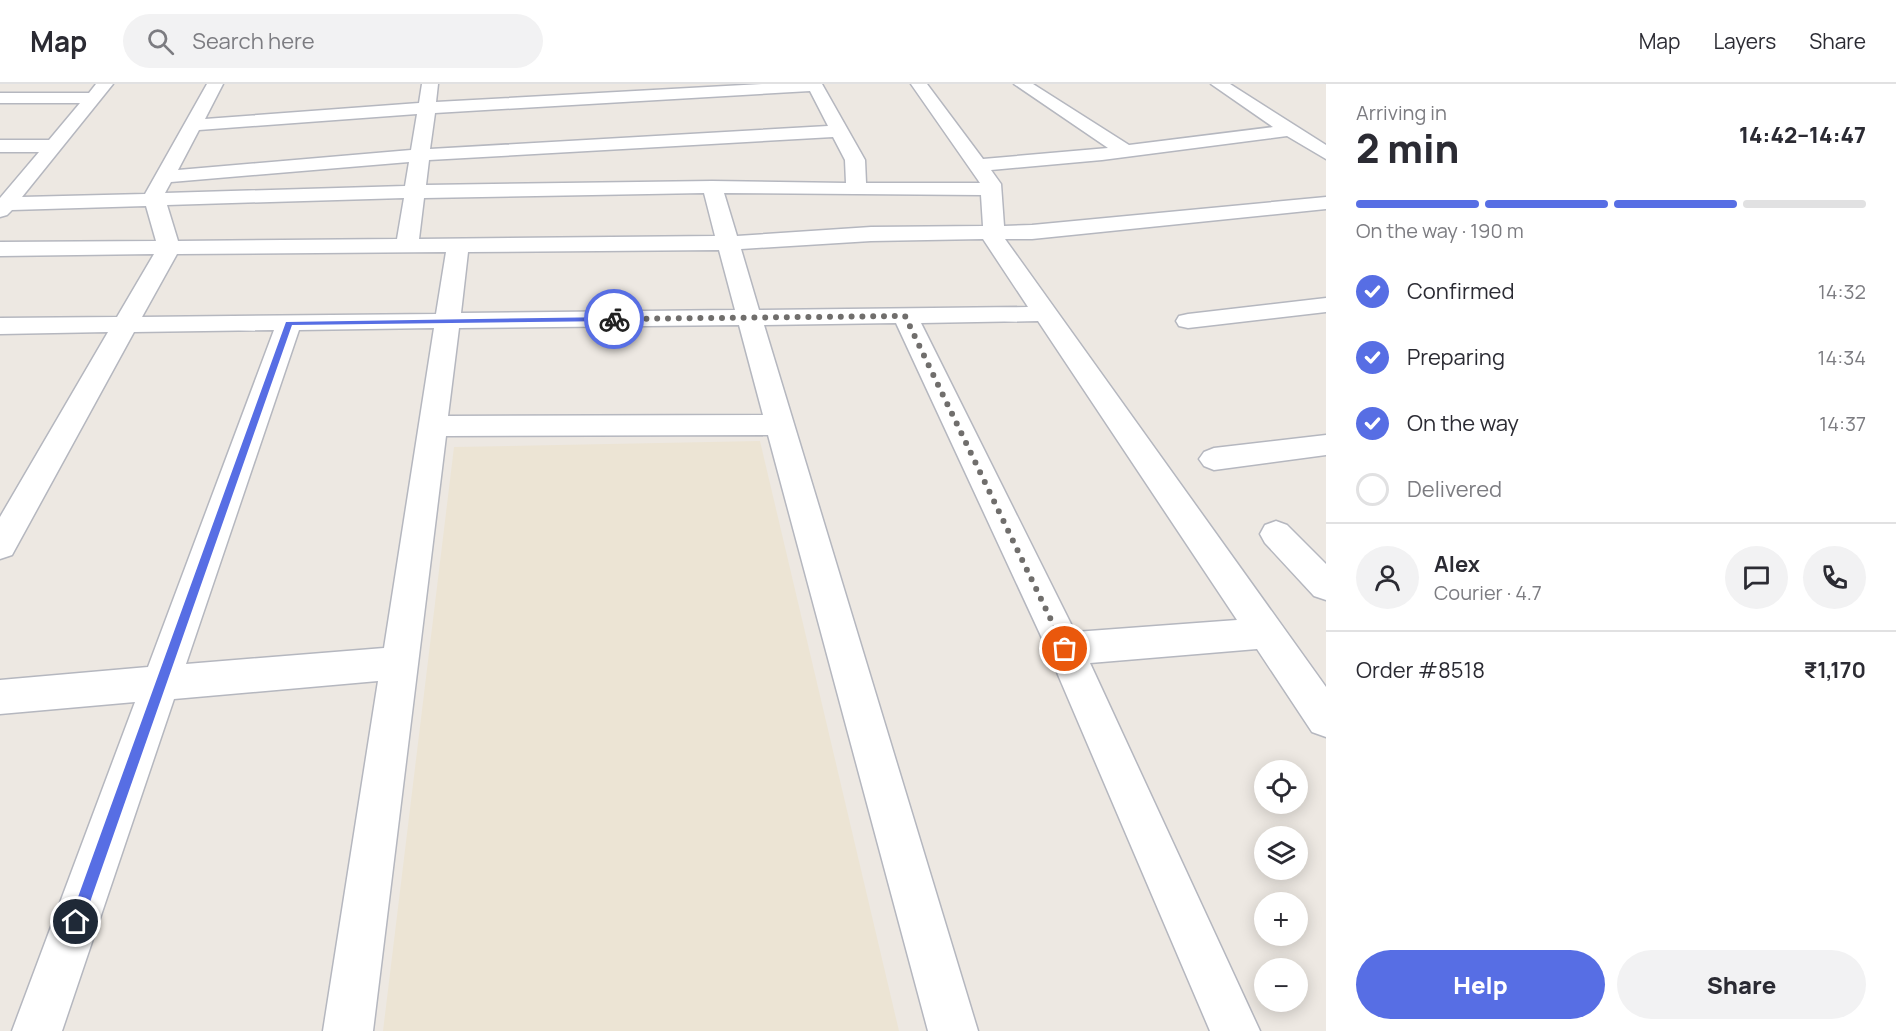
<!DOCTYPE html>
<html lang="en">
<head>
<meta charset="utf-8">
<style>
  :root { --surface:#fff; --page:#f2f2f3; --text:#2b2b33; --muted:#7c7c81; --line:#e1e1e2; --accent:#576ee4 }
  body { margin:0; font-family:Manrope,sans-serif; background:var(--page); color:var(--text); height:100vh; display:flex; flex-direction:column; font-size:22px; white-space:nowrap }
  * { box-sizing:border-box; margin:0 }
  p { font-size:20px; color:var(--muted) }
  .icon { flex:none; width:33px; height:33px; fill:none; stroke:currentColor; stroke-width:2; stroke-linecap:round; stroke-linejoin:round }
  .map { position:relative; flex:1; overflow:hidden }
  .drawer { display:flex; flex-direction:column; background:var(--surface); width:570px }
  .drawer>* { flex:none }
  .buttons { position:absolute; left:1254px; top:676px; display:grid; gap:12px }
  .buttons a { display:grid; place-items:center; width:54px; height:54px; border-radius:50%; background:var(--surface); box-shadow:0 3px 15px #0003; font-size:30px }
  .pin { position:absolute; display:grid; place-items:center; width:51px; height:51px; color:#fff; margin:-26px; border:3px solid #fff; border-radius:50%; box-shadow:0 2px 6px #0007 }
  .courier { position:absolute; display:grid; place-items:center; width:60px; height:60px; margin:-30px; border:4px solid #576ee4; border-radius:50%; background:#fff; color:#222; box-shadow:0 2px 8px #0007 }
  .headline em { font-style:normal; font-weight:800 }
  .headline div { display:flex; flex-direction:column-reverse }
  .headline { display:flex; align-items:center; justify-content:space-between; height:102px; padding:0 30px }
  h1 { font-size:39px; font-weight:800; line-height:45px }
  .bar { display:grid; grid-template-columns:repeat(4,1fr); gap:9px 6px; align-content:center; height:72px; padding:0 30px }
  .bar i { height:8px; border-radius:4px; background:var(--line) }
  .bar .selected { background:var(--accent) }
  .bar p { grid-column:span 4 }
  .line { display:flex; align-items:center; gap:15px; padding:0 30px; border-top:2px solid var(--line) }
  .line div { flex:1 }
  .round { display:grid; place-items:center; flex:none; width:63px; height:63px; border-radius:32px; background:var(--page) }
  ol { padding:0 30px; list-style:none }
  li { display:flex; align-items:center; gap:18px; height:66px }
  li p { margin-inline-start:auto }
  li .icon { padding:6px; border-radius:50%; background:var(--accent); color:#fff; stroke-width:4 }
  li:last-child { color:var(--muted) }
  li i { width:33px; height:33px; border:3px solid var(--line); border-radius:50% }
  .action { display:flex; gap:12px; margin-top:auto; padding:12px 30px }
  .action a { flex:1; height:69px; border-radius:36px; background:var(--accent); color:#fff; font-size:24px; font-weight:800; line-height:69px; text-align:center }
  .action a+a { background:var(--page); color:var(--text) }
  header { display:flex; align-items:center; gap:36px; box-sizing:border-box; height:84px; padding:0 30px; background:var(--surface); border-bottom:2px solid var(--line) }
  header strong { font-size:28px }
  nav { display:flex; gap:33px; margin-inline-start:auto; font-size:21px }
  .search { width:420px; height:54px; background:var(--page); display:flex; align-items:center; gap:15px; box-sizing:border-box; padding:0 21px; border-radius:33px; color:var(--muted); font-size:22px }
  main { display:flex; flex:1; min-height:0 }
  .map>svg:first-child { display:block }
</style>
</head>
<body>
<header>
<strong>Map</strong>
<div class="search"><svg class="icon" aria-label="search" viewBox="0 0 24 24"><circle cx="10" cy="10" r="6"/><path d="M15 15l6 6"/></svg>Search here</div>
<nav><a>Map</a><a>Layers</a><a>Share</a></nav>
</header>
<main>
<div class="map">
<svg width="1326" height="947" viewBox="0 0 1326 947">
  <rect width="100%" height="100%" fill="#ede8e2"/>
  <polygon fill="#ece4d4" points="760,357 899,947 383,947 454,363"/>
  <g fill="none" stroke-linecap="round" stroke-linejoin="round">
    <g stroke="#b5b7bf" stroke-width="3">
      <g id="minor">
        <path d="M96,0H113L22,113L145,110L207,0H223L205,35L419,19L422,0H438L436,18L762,0H822L865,76L866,99H980L911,0H927L983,75L1108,64L1014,0H1033L1129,61L1273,43L1211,0H1230L1326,61V75L1287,52L1102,76L991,86L1001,100L1004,142L1032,141L1326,113V125L1032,155H1005L1326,603V653L1312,648L1257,565L1090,579L1260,947H1210L1047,565L896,239L764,241L978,947H928L768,351L446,352L373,947H323L378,597L174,615L62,947H12L135,618L0,630V596L148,583L274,246L134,248L12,471L0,475V433L108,248L0,250V234L117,233L154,170L0,172V158L156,157L146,122L12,126L7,131L0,133V114L39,68H0V56H49L80,19H0V9H89ZM810,7L828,42L430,65L435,29ZM417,30L411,66L178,86L199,46ZM833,53L845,76L846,99L712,97L426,101L429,76ZM409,78L405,102L165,109L171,98ZM704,109L715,152L419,155L424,114ZM724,109L981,111L983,142L871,143L737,152ZM404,114L397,155L178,157L167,121ZM983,155L1028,223L759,226L741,165L871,157ZM719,166L735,226L461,229L468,168ZM446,168L436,230L142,233L177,170ZM1038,237L1237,536L1075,548L921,239ZM739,241L763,331L448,332L459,244ZM434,244L384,564L186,580L299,246Z"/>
        <polygon points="1326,214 1326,228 1188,244 1179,242 1176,237 1179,232 1188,230"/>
        <polygon points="1326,351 1326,371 1214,386 1204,382 1199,375 1204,368 1214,364"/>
        <polygon points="1276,437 1287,441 1326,480 1326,516 1314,512 1265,459 1260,450 1265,441"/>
      </g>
    </g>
    <use href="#minor" fill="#fff" fill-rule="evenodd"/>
  </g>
  <polygon fill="#576ee4" points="614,233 616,237 292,241 83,838 76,845 71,843 69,838 286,238"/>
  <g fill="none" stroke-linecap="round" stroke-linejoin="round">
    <polyline stroke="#706e6c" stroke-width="6" stroke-dasharray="0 10.8" points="614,235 905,232 1065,565"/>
  </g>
</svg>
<div class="buttons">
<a><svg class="icon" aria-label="locate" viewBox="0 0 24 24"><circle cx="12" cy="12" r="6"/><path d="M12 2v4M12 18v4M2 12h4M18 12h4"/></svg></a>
<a><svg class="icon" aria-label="layers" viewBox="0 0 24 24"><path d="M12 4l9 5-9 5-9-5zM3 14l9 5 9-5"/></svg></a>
<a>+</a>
<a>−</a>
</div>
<div class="pin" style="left:1065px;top:565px;background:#ea580c"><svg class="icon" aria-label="bag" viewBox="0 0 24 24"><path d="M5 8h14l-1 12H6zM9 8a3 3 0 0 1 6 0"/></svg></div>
<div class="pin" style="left:76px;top:838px;background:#1f2937"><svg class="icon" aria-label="home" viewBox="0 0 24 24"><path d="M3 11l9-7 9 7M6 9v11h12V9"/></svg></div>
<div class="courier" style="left:614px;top:235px"><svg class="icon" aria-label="bike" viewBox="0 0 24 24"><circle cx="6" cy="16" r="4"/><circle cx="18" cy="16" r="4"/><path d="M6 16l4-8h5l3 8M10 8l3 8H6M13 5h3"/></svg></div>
</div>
<section class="drawer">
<div class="headline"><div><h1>2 min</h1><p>Arriving in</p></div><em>14:42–14:47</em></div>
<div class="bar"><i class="selected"></i><i class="selected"></i><i class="selected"></i><i></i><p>On the way · 190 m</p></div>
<ol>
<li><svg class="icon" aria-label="check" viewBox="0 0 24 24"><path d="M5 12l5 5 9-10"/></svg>Confirmed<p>14:32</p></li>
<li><svg class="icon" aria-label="check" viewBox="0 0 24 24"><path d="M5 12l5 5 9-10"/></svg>Preparing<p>14:34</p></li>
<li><svg class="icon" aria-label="check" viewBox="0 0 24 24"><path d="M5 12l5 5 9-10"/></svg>On the way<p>14:37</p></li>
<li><i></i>Delivered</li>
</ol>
<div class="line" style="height:108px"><a class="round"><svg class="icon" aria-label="person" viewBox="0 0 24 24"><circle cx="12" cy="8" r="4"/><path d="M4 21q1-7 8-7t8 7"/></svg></a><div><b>Alex</b><p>Courier · 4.7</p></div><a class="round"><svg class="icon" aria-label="chat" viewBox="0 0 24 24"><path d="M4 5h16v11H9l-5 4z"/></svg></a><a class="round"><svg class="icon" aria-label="phone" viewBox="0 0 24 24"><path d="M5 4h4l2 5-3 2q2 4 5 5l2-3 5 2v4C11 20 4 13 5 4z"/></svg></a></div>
<div class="line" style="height:78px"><div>Order #8518</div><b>₹1,170</b></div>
<div class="action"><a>Help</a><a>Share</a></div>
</section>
</main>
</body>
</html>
